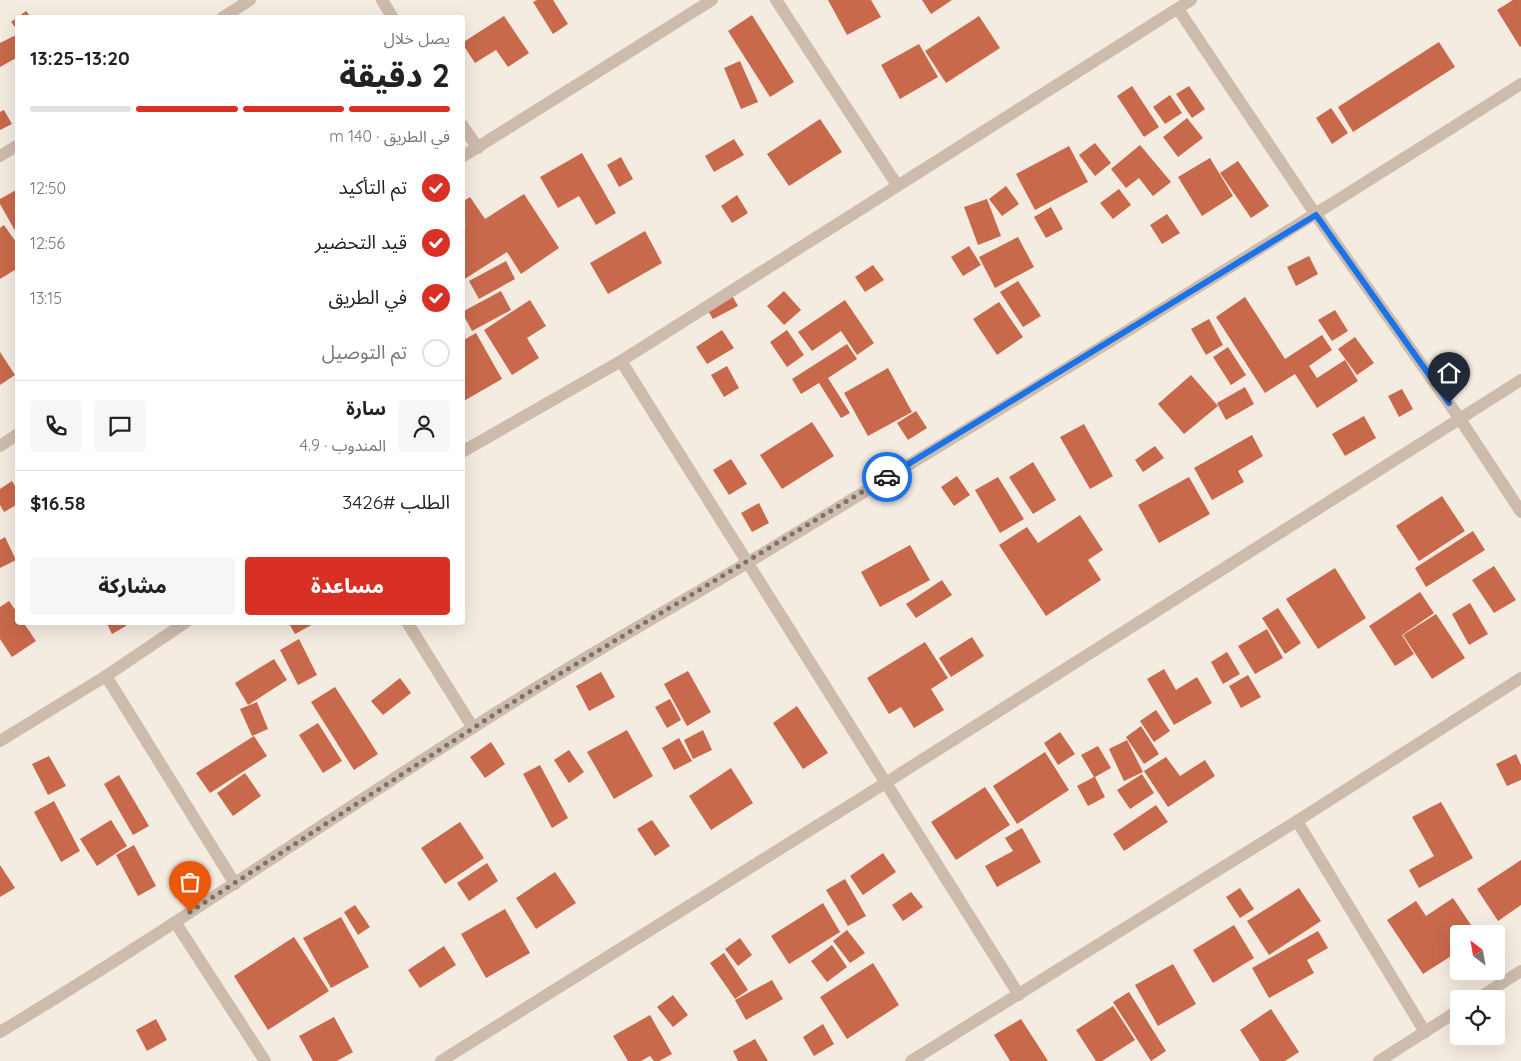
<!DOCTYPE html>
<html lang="ar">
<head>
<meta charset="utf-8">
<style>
  :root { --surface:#fff; --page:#f6f6f6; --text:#222; --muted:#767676; --line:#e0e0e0; --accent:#d93025 }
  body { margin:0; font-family:Quicksand,"Noto Sans Arabic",sans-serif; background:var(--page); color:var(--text); direction:rtl; height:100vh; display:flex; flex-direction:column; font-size:19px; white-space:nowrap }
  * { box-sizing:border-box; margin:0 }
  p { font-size:16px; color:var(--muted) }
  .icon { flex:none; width:28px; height:28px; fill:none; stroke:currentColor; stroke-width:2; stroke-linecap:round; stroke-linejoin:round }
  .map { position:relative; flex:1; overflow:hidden; direction:ltr }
  .panel { position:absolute; left:15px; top:15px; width:450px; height:610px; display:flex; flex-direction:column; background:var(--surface); border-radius:5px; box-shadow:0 5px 20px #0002; direction:rtl }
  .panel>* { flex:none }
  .needle { width:32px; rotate:329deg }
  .controls { position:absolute; left:1450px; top:925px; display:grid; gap:10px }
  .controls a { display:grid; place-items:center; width:55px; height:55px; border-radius:5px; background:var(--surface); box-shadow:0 5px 20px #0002; font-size:25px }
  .pin { position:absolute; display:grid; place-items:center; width:42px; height:42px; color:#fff; margin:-51px -21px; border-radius:50% 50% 50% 0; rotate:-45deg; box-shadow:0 0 5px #0007 }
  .pin .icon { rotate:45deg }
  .courier { position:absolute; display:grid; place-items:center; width:50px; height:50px; margin:-25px; border:4px solid #1a73e8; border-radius:50%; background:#fff; color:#222; box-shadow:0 1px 6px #0007 }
  .headline em { font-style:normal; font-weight:800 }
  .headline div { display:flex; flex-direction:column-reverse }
  .headline { display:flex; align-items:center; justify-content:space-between; height:85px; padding:0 15px }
  h1 { font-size:32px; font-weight:800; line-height:38px }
  .bar { display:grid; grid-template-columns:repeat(4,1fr); gap:8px 5px; align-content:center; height:60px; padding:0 15px }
  .bar i { height:6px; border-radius:4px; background:var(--line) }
  .bar .active { background:var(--accent) }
  .bar p { grid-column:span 4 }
  .line { display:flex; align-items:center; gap:12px; padding:0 15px; border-top:1px solid var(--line) }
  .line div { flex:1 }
  .round { display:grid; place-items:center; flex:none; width:52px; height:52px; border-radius:5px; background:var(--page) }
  ol { padding:0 15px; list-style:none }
  li { display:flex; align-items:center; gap:15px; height:55px }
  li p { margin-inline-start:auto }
  li .icon { padding:5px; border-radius:50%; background:var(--accent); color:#fff; stroke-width:4 }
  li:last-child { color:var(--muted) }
  li i { width:28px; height:28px; border:2px solid var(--line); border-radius:50% }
  .cta { display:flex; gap:10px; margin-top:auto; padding:10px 15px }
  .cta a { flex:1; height:58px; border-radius:5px; background:var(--accent); color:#fff; font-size:20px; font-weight:800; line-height:58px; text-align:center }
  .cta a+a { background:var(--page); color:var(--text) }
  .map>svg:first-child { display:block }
</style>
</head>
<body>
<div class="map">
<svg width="1521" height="1061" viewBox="0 0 1521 1061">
  <rect width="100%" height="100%" fill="#f4ebe1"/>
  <g fill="#c8694b">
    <polygon points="537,0 553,0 568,24 553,34 533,2"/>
    <polygon points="828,0 871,0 881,17 847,35"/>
    <polygon points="922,0 952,0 931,14"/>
    <polygon points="1513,0 1521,0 1521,46 1520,47 1497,10"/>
    <polygon points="26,11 32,18 18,18 18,31 11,22"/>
    <polygon points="752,15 794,82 770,97 728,31"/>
    <polygon points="504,16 529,53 508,67 496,50 475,63 462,43"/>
    <polygon points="979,16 1000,48 946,83 925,51"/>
    <polygon points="18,34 18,57 0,67 0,43"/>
    <polygon points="1439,42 1455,67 1353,132 1338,107"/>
    <polygon points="919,44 938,77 900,99 881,65"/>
    <polygon points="740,61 758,102 741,109 724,68"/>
    <polygon points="1132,86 1159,127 1144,137 1117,96"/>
    <polygon points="1189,86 1205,109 1192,118 1176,94"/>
    <polygon points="1170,95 1182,113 1165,124 1153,107"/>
    <polygon points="1331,108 1348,133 1332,144 1316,118"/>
    <polygon points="4,110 12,124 0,130 0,112"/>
    <polygon points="1187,118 1203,138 1178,157 1163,137"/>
    <polygon points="820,119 842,152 789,186 767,154"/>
    <polygon points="734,139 744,155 714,172 705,156"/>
    <polygon points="1095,143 1111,163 1095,176 1079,155"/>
    <polygon points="1140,145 1171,182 1153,196 1139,178 1126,188 1111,169"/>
    <polygon points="1069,146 1088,182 1035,210 1016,174"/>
    <polygon points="582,153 616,213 596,225 579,196 558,208 540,177"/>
    <polygon points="621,157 633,179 619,187 607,165"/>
    <polygon points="1210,158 1233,196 1202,216 1178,177"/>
    <polygon points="1238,161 1269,206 1251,218 1220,173"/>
    <polygon points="1006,186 1019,204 1002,216 989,199"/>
    <polygon points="18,189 18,236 0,204 0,199"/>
    <polygon points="1119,189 1131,205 1113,219 1100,203"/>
    <polygon points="524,194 559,248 521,274 507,252 463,280 462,228 466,226 462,221 462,202 470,197 485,219"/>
    <polygon points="737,195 748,213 732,223 721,206"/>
    <polygon points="987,199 1001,236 978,245 964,207"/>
    <polygon points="1051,207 1063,229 1046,238 1034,217"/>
    <polygon points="1167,214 1180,233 1162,244 1150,225"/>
    <polygon points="4,225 18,245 18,268 0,279 0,228"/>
    <polygon points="645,231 662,263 608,294 590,263"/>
    <polygon points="1018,237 1034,267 995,288 979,257"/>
    <polygon points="969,246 981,265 963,276 951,257"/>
    <polygon points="1309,256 1318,274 1296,286 1287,267"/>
    <polygon points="506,261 515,279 479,299 469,281"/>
    <polygon points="873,265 884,280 865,292 855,277"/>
    <polygon points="1018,281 1041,316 1023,327 1000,292"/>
    <polygon points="501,291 511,310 472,331 462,312"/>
    <polygon points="784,291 801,310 784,325 767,306"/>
    <polygon points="730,292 738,306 713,319 705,306"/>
    <polygon points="1245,297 1285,359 1322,335 1332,350 1309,366 1317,378 1345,360 1358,381 1317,408 1295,374 1265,393 1216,317"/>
    <polygon points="530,300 546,326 527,338 539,358 512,375 484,330"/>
    <polygon points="845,300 874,343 857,355 841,331 812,351 798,332"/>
    <polygon points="999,302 1023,337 997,355 973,319"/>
    <polygon points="1335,310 1348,331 1332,341 1318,320"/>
    <polygon points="1209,319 1223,345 1206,355 1191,329"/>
    <polygon points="722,330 734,348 707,364 696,347"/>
    <polygon points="787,330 804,355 787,367 770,342"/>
    <polygon points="476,333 502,379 462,402 462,341"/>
    <polygon points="1355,337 1374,363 1357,375 1338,349"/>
    <polygon points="847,344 857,359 828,378 850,413 841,418 819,383 801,394 792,379"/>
    <polygon points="1228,347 1246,375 1231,385 1213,357"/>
    <polygon points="0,352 15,375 0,385"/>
    <polygon points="727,366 739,388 724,397 711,375"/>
    <polygon points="888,368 912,412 868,436 844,393"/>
    <polygon points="1191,375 1218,406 1184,434 1158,404"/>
    <polygon points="1245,387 1254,404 1226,420 1217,403"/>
    <polygon points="1402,389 1413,409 1399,417 1388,396"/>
    <polygon points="916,411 927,428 908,440 897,423"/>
    <polygon points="1364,416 1376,438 1345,456 1332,434"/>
    <polygon points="812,422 834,456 782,489 760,455"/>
    <polygon points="1084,424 1113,476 1090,489 1060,437"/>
    <polygon points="1252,435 1263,456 1238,471 1244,482 1212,500 1194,468"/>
    <polygon points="1155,446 1164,458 1143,472 1135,460"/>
    <polygon points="731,459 747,484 729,495 713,470"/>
    <polygon points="1033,462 1056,500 1033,514 1009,477"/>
    <polygon points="957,476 970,495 954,506 941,487"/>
    <polygon points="998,477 1024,519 1000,533 975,490"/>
    <polygon points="1189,477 1210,514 1159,543 1138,505"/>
    <polygon points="12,481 18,491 18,504 4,512 0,505 0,489"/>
    <polygon points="1442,496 1465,531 1419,561 1396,526"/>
    <polygon points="759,503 769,523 752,532 741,513"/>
    <polygon points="1080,515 1103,550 1088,560 1101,580 1046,616 999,545 1027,527 1038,543"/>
    <polygon points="1473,531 1485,550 1426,587 1415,568"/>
    <polygon points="5,537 16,560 0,568 0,540"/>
    <polygon points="910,545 930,580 880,607 861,572"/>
    <polygon points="1494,566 1516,600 1494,613 1472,580"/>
    <polygon points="1335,568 1366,618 1318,649 1286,599"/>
    <polygon points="942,580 952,595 916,618 906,604"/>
    <polygon points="1420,592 1434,613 1402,635 1414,654 1395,666 1369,626"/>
    <polygon points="9,601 18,614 18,622 23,622 36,641 12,657 0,639 0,607"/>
    <polygon points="1470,603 1488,634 1469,645 1452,614"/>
    <polygon points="1278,608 1301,643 1285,654 1262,618"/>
    <polygon points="1436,614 1465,658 1432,679 1403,635"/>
    <polygon points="106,622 124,622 126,626 112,634"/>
    <polygon points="288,622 317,622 295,634"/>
    <polygon points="1267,629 1283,658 1255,674 1238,646"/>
    <polygon points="972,637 984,656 951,677 939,658"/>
    <polygon points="299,639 317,675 298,685 280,650"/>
    <polygon points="925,642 948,678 931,689 944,710 914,728 901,707 889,714 867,678"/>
    <polygon points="1227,652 1240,674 1223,684 1211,662"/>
    <polygon points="274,659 287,680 248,705 235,683"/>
    <polygon points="1164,669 1176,690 1197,677 1212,703 1174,725 1147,679"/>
    <polygon points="688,671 711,712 687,726 664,684"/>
    <polygon points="601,672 615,697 589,711 576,686"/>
    <polygon points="1248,675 1261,697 1241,708 1229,686"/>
    <polygon points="400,678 411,693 383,715 371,701"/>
    <polygon points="335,687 378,754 354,770 311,702"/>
    <polygon points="670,699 681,720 667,728 655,707"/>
    <polygon points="257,702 268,729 252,736 240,709"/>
    <polygon points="797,706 828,753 803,769 773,723"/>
    <polygon points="1156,710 1170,731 1154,742 1140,721"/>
    <polygon points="318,723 342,761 323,773 299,735"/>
    <polygon points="1141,726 1159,754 1144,764 1126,737"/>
    <polygon points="627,730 653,776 614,799 587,752"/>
    <polygon points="703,730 712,750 693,759 684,740"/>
    <polygon points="1060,732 1075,754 1058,765 1044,743"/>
    <polygon points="254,736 267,756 210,793 196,773"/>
    <polygon points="679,738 692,761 674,770 662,748"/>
    <polygon points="1127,740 1143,772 1124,781 1109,749"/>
    <polygon points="491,742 505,764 485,778 470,757"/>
    <polygon points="1098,746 1111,768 1095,777 1105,797 1088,806 1077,786 1094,777 1081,755"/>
    <polygon points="569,750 584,772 569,783 554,760"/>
    <polygon points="1045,752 1069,790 1017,824 993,786"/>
    <polygon points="1516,754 1521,765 1521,780 1507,786 1496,764"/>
    <polygon points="49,756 66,786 48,795 32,764"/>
    <polygon points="1166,757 1180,776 1205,760 1215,776 1168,807 1144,771"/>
    <polygon points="540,765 568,818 552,828 523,774"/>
    <polygon points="731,768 753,803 711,830 689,796"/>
    <polygon points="245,773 261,796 233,816 217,793"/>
    <polygon points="1142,774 1154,793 1130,809 1117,790"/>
    <polygon points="119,775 149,826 133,835 104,784"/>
    <polygon points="985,787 1010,825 956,860 931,822"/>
    <polygon points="54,801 80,851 61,862 34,812"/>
    <polygon points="1441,802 1473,858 1419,888 1409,870 1434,856 1412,817"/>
    <polygon points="1156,805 1168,822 1124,851 1113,834"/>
    <polygon points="111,820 127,846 97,866 80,839"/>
    <polygon points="652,820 670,846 655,856 637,829"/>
    <polygon points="460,822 484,858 445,884 421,848"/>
    <polygon points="1022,828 1041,862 997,887 985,866 1013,851 1005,838"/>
    <polygon points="134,845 156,886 138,896 116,855"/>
    <polygon points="883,853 896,872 863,895 850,876"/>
    <polygon points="1521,860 1521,905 1498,921 1477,889"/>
    <polygon points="487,863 498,881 469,901 457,883"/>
    <polygon points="0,865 15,888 0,897"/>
    <polygon points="555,872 576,903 536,929 516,898"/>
    <polygon points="845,879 866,916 848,926 826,890"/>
    <polygon points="1240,888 1254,909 1240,918 1226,897"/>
    <polygon points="1299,888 1321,921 1269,955 1247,921"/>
    <polygon points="911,892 923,907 903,921 892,905"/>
    <polygon points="1453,898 1477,934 1459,934 1459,951 1423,974 1387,920 1416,901 1426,916"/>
    <polygon points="823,903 840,932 789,964 771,936"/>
    <polygon points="355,905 370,927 358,935 344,912"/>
    <polygon points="505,909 530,953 486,978 461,934"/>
    <polygon points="341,917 369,967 331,988 303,938"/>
    <polygon points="1234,925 1254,958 1213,983 1193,950"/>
    <polygon points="847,930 865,953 850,963 833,941"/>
    <polygon points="1318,931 1328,948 1307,960 1314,973 1269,998 1252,968"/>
    <polygon points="294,937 329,991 268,1030 234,976"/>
    <polygon points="740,938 752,955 738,966 725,949"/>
    <polygon points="832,945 847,967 827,982 811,961"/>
    <polygon points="444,946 456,965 420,988 408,970"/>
    <polygon points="724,953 748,990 735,999 710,963"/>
    <polygon points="873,963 899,1005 847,1039 820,997"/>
    <polygon points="1173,964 1196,1004 1158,1026 1135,985"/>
    <polygon points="772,980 783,999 746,1020 735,1000"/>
    <polygon points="1129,992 1166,1051 1151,1061 1113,1002"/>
    <polygon points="673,995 688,1015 673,1027 657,1007"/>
    <polygon points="1113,1006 1135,1040 1102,1061 1096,1061 1076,1030"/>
    <polygon points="1271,1009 1299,1052 1285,1061 1260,1061 1240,1030"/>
    <polygon points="650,1015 672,1054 659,1061 654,1061 650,1056 641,1061 628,1061 613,1036"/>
    <polygon points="334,1017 353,1052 337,1061 313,1061 299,1036"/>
    <polygon points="156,1019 167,1040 147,1051 136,1030"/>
    <polygon points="1021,1019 1048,1061 1010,1061 994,1035"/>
    <polygon points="823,1024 834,1044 814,1056 803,1037"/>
    <polygon points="755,1039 768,1061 738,1061 733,1051"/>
  </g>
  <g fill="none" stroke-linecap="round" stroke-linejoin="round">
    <g stroke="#cdbbac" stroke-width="12">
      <polyline points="382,0 393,18"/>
      <polyline points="776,0 897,185"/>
      <polyline points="1178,9 1316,215 1460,419 1521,512"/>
      <polyline points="222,18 250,0"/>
      <polyline points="462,125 478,148"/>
      <polyline points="0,156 18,145"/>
      <polyline points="462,157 712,0"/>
      <polyline points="621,361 1019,995"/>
      <polyline points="0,446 18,434"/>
      <polyline points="462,452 621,361 1191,0"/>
      <polyline points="407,622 473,728"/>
      <polyline points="106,676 235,884"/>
      <polyline points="0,741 106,676 186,622"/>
      <polyline points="1297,821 1425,1032"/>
      <polyline points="175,922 265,1061"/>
      <polyline points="1477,999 1521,971"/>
      <path d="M0,1032C175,927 342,809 515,701C591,653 670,609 747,563C1007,406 1265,247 1521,84"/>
      <polyline points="441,1061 887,782 1521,380"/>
      <polyline points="911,1061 1297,821 1521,678"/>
      <polyline points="1379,1061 1459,1010"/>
    </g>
  </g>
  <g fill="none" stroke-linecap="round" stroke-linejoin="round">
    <polyline stroke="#7c716b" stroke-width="5" stroke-dasharray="0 9" points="190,912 518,699 887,477"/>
    <polyline stroke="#1a73e8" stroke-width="6" points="887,477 1316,215 1449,403"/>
  </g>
</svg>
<div class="controls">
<a><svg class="needle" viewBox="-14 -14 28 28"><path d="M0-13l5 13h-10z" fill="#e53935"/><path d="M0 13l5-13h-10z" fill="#767676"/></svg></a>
<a><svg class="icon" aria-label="locate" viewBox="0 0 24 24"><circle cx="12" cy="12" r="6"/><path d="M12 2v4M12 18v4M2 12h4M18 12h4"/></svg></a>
</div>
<div class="pin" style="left:190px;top:912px;background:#ea580c"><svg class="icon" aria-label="bag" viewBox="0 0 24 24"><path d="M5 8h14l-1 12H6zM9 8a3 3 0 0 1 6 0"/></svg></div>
<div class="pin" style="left:1449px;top:403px;background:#1f2937"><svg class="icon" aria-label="home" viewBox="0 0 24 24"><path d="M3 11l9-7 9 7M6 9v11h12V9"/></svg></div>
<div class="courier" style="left:887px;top:477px"><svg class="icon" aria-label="car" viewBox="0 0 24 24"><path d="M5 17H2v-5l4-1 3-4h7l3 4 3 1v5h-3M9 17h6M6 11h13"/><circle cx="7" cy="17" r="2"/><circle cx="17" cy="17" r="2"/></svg></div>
<section class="panel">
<div class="headline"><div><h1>2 دقيقة</h1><p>يصل خلال</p></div><em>13:20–13:25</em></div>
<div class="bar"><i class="active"></i><i class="active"></i><i class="active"></i><i></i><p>في الطريق · 140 m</p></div>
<ol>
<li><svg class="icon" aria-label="check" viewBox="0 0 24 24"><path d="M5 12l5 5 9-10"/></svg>تم التأكيد<p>12:50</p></li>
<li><svg class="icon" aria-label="check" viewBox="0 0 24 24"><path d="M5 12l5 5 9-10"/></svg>قيد التحضير<p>12:56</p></li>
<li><svg class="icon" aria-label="check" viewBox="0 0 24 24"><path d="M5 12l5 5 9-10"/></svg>في الطريق<p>13:15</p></li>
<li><i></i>تم التوصيل</li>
</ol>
<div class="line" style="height:90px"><a class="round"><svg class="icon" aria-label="person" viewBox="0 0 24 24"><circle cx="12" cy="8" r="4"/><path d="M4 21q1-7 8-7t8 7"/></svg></a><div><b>سارة</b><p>المندوب · 4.9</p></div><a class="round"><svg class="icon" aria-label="chat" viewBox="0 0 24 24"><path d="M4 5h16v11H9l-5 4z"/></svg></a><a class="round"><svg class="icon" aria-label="phone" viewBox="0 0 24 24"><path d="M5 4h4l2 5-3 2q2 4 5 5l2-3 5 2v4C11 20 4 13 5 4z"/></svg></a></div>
<div class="line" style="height:65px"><div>الطلب #3426</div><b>$16.58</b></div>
<div class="cta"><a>مساعدة</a><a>مشاركة</a></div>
</section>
</div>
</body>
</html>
